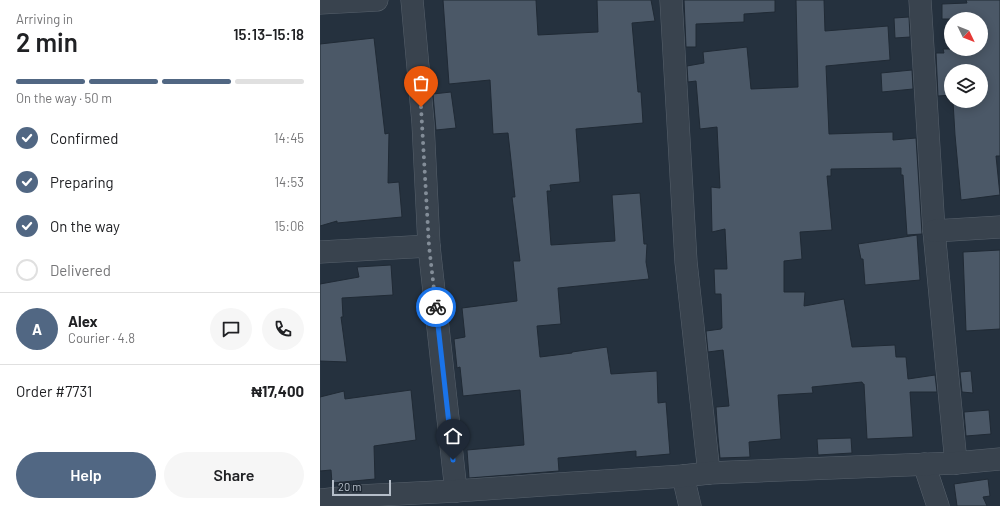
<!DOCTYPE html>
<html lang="en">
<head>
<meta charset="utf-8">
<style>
  :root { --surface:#fff; --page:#f6f6f6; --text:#202124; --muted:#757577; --line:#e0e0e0; --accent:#516783 }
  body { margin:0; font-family:Barlow,sans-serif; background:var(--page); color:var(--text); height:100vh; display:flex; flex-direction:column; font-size:15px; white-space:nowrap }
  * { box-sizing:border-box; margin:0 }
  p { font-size:13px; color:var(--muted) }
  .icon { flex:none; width:22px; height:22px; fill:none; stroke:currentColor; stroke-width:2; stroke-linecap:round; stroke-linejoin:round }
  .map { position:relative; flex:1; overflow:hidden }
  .panel { display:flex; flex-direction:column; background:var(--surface); width:320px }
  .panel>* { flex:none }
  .needle { width:26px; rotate:133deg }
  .controls { position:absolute; left:624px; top:12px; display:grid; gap:8px }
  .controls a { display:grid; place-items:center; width:44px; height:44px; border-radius:50%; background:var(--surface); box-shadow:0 2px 10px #0003; font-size:20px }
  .scale { position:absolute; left:12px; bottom:10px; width:59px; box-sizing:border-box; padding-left:4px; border:2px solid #b5bec9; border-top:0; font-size:11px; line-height:14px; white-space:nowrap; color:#b5bec9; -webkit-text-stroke:3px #1e2833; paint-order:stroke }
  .pin { position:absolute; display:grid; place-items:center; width:34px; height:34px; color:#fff; margin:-41px -17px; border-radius:50% 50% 50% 0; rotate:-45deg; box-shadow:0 0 4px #0007 }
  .pin .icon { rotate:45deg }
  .courier { position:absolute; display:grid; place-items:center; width:40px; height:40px; margin:-20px; border:3px solid #1a73e8; border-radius:50%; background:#fff; color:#222; box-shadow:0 1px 5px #0007 }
  .summary em { font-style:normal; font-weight:600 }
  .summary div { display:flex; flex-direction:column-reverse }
  .summary { display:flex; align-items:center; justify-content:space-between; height:68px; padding:0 16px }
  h1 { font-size:26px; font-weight:600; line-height:30px }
  .bar { display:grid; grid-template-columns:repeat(4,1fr); gap:6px 4px; align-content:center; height:48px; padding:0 16px }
  .bar i { height:5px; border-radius:3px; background:var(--line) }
  .bar .active { background:var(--accent) }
  .bar p { grid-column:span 4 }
  .line { display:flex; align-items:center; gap:10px; padding:0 16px; border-top:1px solid var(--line) }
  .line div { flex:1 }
  .round { display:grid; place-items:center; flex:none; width:42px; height:42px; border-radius:21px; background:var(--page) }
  ol { padding:0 16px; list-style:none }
  li { display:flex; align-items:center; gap:12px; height:44px }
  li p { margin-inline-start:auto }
  li .icon { padding:4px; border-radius:50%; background:var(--accent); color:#fff; stroke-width:4 }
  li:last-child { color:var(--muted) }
  li i { width:22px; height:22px; border:2px solid var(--line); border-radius:50% }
  .cta { display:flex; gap:8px; margin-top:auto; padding:8px 16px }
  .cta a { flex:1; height:46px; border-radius:24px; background:var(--accent); color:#fff; font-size:16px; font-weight:600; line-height:46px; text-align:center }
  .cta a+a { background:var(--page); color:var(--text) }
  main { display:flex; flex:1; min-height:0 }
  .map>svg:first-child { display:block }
</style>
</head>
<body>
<main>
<section class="panel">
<div class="summary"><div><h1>2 min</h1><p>Arriving in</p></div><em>15:13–15:18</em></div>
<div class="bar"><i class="active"></i><i class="active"></i><i class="active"></i><i></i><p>On the way · 50 m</p></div>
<ol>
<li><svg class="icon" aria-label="check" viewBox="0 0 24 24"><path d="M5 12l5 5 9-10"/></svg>Confirmed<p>14:45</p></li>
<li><svg class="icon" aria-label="check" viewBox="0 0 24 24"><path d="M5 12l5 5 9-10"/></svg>Preparing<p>14:53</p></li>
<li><svg class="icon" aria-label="check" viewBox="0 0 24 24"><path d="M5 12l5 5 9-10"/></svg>On the way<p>15:06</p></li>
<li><i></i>Delivered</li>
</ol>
<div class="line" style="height:72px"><b class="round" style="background:var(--accent);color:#fff">A</b><div><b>Alex</b><p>Courier · 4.8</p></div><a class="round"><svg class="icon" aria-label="chat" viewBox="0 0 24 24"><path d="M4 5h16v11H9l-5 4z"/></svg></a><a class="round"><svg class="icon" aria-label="phone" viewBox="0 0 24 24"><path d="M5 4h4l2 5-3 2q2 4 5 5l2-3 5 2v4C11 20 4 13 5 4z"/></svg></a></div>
<div class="line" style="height:52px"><div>Order #7731</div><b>₦17,400</b></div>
<div class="cta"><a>Help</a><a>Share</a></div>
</section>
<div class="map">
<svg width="680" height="506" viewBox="0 0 680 506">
  <rect width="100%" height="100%" fill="#25313e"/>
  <g fill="#4b5867" stroke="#202a35">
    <polygon points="123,0 216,0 218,35 278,32 277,0 331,0 335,21 312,23 318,92 321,92 323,123 256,129 260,182 230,185 231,191 227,191 231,245 295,241 292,195 320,193 324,244 327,244 326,262 329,279 238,288 241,324 217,326 220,357 252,353 252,352 287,347 291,374 337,371 338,403 346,402 350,454 316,457 316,451 238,458 239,471 149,478 147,450 204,445 200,390 143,396 140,367 137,368 134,339 145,337 142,308 197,301 193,261 200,261 192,197 195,197 188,133 173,134 170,80 129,84"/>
    <polygon points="364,0 455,0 455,12 424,14 424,22 376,24 376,47 366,47"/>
    <polygon points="476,0 504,0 505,31 568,26 570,60 506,66 509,134 573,132 573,140 596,138 602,234 587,235 583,175 581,175 581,168 511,169 511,176 507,176 512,230 480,232 482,259 464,261 464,292 485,292 484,306 524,299 532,347 575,345 576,357 586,357 588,379 615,375 617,392 590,392 593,437 547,439 544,384 543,384 542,382 492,387 493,393 458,395 461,439 429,442 430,457 400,458 398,437 396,407 409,406 403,350 388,352 386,331 401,329 401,328 402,328 401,294 395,294 394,269 407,269 405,229 392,232 391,187 400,188 397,127 380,129 376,81 368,82 367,66 384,63 383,52 427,47 431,89 478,87"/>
    <polygon points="646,0 680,0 680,156 676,156 680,195 641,200 635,135 633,101 661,101 661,71 631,71 631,95 618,96 616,53 624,53 623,49 661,49 661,19 622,19 622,4 647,3"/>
    <polygon points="589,17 590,37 575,38 574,18"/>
    <polygon points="54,38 65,134 69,133 68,183 79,182 82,217 17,223 17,221 0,226 0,44"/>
    <polygon points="592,70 593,89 562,92 561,73"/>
    <polygon points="131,92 136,128 116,130 113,94"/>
    <polygon points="597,235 600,280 545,285 543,259 541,259 538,244"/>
    <polygon points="680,250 680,329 646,331 643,252"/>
    <polygon points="71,265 73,295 22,298 23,317 21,317 27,362 0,361 0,284 39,277 37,267"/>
    <polygon points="651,371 653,393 642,392 640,372"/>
    <polygon points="91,390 96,440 54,446 55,479 12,483 11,470 0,471 0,397 24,391 25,399"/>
    <polygon points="669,410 671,434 646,436 644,412"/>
    <polygon points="531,438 532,453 498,455 497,439"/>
    <polygon points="668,479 670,496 663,497 667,506 637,506 634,484"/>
  </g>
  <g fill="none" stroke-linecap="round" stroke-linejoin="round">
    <g stroke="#57616c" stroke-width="23">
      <g id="minor">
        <polyline points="92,0 103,123 109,246 136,491"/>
        <polyline points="351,0 366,262 389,473"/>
        <polyline points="600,0 614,231 627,369 636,463"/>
        <polyline points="0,3 57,0"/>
        <polyline points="614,231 680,227"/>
        <polyline points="0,252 109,246"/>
        <polyline points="604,464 618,506"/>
        <polyline points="363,476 370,506"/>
        <polyline points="0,500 39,496 136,491 223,485 363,476 389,473 636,463 680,459"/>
      </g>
    </g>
    <use href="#minor" stroke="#39434e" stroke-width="22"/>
  </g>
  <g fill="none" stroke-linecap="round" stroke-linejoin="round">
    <polyline stroke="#838d98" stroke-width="4" stroke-dasharray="0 7.2" points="101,107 109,246 116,307"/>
    <polyline stroke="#1a73e8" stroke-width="5" points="116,307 133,460"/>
  </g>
</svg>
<div class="controls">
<a><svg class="needle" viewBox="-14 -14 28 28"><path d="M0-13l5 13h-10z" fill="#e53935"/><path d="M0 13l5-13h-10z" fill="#757577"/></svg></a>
<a><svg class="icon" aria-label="layers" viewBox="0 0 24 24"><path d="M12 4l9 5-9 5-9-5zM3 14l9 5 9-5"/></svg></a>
</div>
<div class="scale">20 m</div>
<div class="pin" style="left:101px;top:107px;background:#ea580c"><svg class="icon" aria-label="bag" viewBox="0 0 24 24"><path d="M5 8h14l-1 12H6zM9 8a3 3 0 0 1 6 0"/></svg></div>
<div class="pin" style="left:133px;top:460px;background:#1f2937"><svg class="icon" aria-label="home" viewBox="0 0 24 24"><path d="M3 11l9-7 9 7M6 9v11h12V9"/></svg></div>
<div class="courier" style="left:116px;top:307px"><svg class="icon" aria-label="bike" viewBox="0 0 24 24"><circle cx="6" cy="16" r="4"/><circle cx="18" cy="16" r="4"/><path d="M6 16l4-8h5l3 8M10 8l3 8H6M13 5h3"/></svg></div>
</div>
</main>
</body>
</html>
